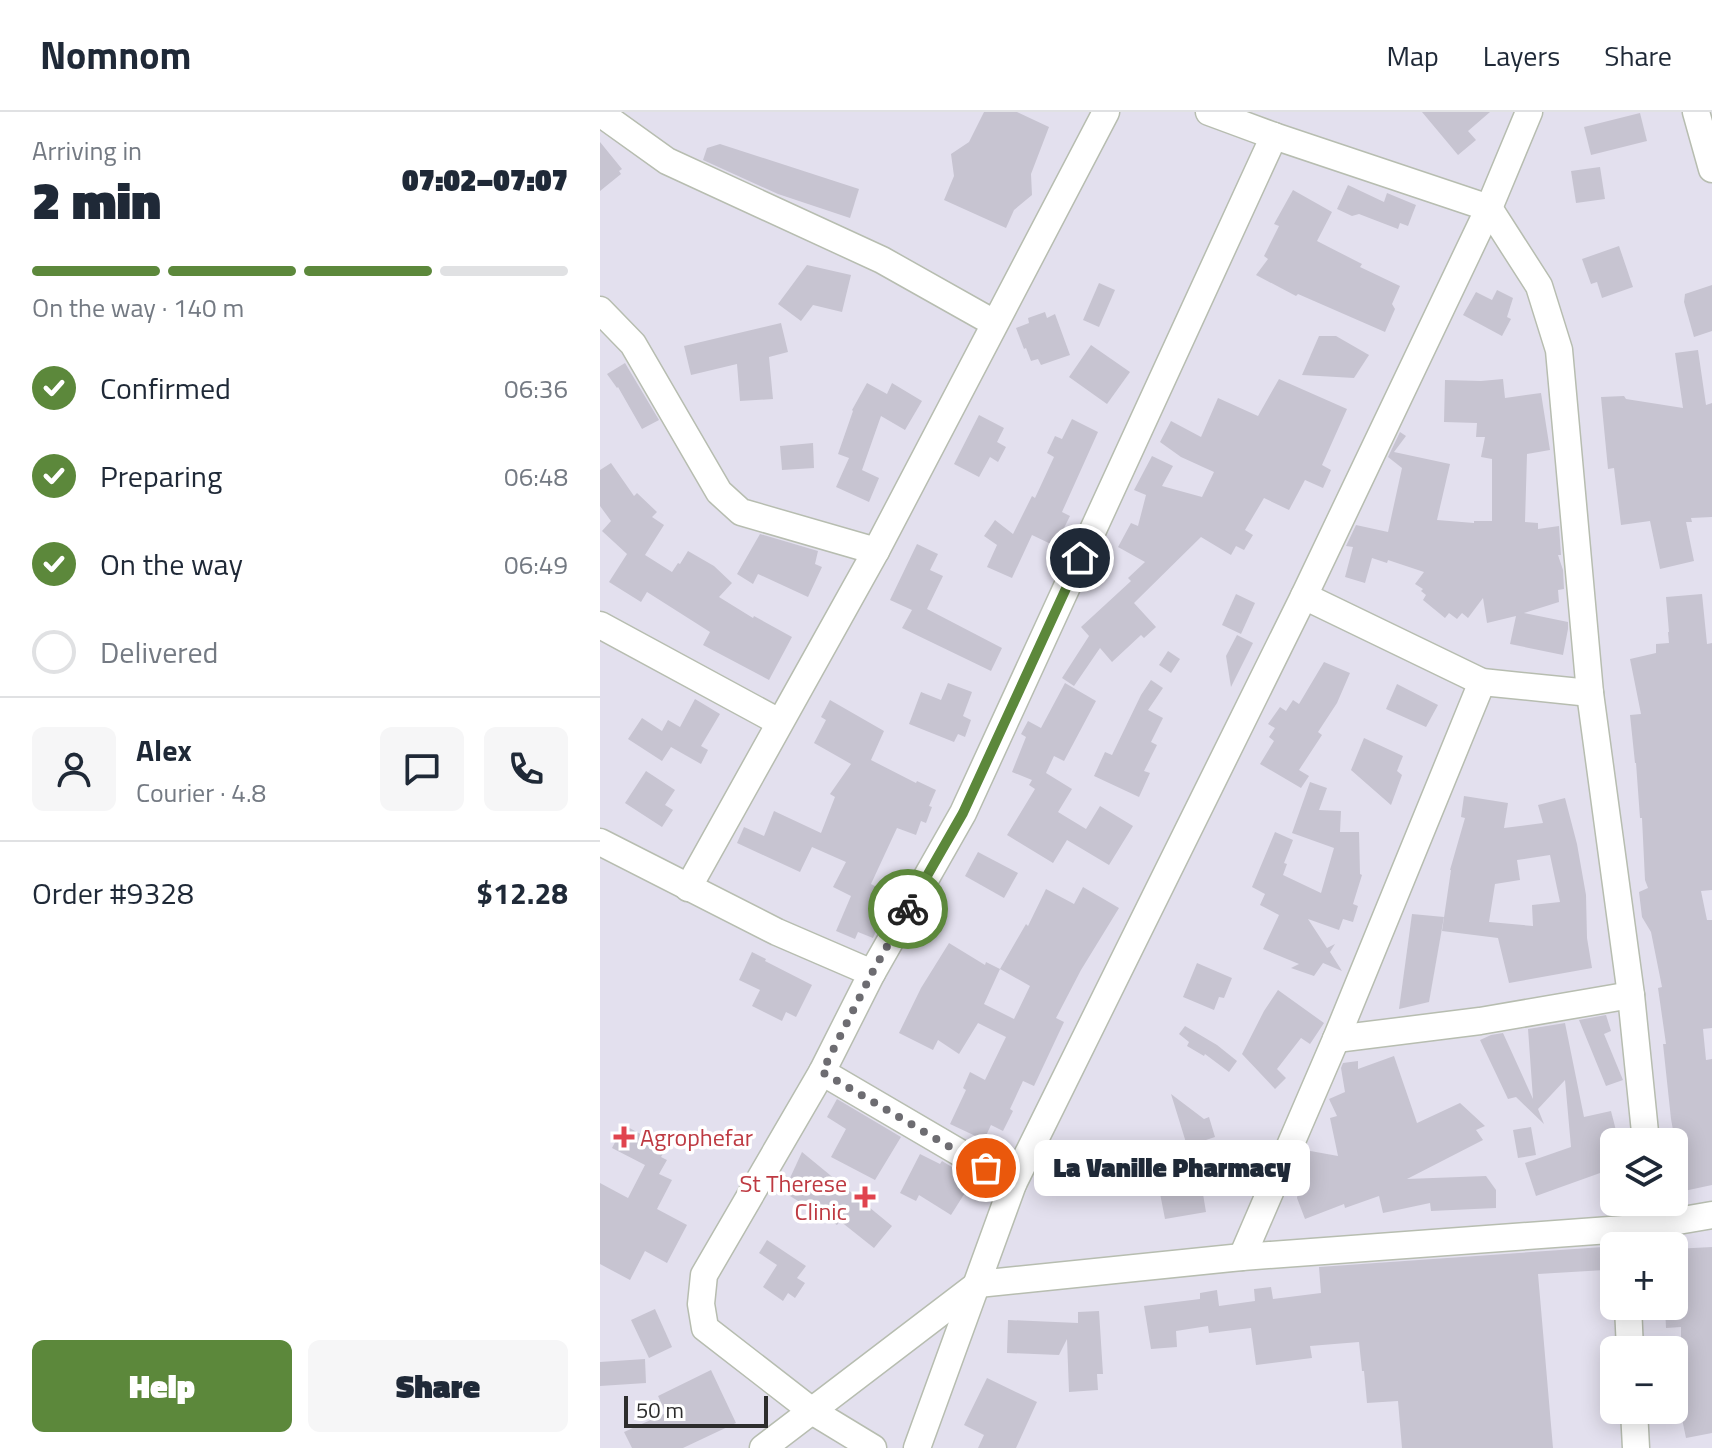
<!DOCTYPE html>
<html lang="en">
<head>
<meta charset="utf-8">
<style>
  :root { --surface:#fff; --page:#f6f6f7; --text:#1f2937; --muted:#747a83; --line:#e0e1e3; --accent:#5c883b }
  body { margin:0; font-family:"Titillium Web",sans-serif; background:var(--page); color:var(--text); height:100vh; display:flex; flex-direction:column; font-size:30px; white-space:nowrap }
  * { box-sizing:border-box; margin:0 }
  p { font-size:26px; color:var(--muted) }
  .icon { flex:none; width:44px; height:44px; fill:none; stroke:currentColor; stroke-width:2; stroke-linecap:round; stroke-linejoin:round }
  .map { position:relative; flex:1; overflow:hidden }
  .details { display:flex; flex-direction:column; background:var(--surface); width:600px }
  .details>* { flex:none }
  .tools { position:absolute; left:1000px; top:1016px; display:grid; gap:16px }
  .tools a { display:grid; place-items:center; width:88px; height:88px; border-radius:12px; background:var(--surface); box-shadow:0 4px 20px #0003; font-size:40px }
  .scale { position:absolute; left:24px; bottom:20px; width:144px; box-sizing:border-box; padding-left:8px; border:4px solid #2d2d2d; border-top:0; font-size:22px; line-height:28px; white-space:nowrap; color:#2d2d2d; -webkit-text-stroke:6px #fff; paint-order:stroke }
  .pin { position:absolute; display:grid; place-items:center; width:68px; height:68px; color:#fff; margin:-34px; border:4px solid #fff; border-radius:50%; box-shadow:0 2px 8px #0007 }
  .courier { position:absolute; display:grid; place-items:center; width:80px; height:80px; margin:-40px; border:6px solid #5c883b; border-radius:50%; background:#fff; color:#222; box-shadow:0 2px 10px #0007 }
  .bubble { position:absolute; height:56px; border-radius:12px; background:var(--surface); box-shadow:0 4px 20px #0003; font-size:26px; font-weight:800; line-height:56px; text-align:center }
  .headline em { font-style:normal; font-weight:800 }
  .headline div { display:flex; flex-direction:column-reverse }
  .headline { display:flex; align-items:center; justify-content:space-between; height:136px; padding:0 32px }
  h1 { font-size:52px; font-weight:800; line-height:60px }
  .bar { display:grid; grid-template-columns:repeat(4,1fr); gap:12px 8px; align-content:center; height:96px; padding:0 32px }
  .bar i { height:10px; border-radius:6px; background:var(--line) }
  .bar .selected { background:var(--accent) }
  .bar p { grid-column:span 4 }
  .line { display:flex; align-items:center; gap:20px; padding:0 32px; border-top:2px solid var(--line) }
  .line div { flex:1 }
  .round { display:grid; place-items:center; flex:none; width:84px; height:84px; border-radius:12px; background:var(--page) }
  ol { padding:0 32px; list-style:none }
  li { display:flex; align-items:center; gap:24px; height:88px }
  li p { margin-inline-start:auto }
  li .icon { padding:8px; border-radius:50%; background:var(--accent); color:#fff; stroke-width:4 }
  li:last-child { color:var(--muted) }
  li i { width:44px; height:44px; border:4px solid var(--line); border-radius:50% }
  .primary-button { display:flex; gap:16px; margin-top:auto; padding:16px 32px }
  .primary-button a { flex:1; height:92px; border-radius:12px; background:var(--accent); color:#fff; font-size:32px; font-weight:800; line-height:92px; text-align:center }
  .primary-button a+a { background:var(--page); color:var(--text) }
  header { display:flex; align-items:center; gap:48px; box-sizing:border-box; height:112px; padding:0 40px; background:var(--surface); border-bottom:2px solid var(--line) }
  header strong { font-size:38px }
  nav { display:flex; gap:44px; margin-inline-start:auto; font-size:28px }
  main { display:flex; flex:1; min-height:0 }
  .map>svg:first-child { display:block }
</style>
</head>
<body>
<header>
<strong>Nomnom</strong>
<nav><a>Map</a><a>Layers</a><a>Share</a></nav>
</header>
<main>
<section class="details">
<div class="headline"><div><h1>2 min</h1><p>Arriving in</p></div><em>07:02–07:07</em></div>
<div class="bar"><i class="selected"></i><i class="selected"></i><i class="selected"></i><i></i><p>On the way · 140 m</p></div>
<ol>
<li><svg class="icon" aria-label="check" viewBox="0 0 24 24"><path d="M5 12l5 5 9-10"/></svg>Confirmed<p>06:36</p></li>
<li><svg class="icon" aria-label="check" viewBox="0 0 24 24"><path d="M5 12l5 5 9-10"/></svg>Preparing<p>06:48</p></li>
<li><svg class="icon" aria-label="check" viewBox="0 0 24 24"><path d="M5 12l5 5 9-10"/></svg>On the way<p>06:49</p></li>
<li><i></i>Delivered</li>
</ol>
<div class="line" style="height:144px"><a class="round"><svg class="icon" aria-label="person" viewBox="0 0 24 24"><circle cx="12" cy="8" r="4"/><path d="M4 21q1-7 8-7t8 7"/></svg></a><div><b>Alex</b><p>Courier · 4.8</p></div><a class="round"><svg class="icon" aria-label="chat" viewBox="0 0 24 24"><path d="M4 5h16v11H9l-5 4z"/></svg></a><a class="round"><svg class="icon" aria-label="phone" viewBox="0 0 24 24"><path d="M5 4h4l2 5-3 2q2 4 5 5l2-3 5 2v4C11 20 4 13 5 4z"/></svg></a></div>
<div class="line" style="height:104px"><div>Order #9328</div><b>$12.28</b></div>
<div class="primary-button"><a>Help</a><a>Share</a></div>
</section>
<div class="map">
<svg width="1112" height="1336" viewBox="0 0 1112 1336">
  <rect width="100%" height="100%" fill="#e3e0ee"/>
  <g fill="#c7c4d1" fill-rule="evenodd">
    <polygon points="384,0 417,0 449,15 431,62 432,83 414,98 406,116 344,88 354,64 351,42 369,30"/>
    <polygon points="822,0 890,0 868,19 876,28 858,43"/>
    <polygon points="1040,1 1047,29 991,43 984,15"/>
    <polygon points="0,30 22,57 19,59 21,62 0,79"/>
    <polygon points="120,32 259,77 250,106 178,82 103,48 107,36"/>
    <polygon points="1000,55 1005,87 976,91 971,59"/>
    <polygon points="748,73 784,90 787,81 816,93 808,114 800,111 798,117 759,102 752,104 737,97"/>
    <polygon points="693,78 732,100 717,129 762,152 760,155 800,174 792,192 795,197 785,220 698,182 696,184 656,163 668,147 664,144 679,114 674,112"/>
    <polygon points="1019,134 1033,175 1002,186 997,170 991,172 982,147"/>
    <polygon points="207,153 251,163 242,200 213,193 201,209 178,192"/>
    <polygon points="499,171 515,178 499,215 483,208"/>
    <polygon points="1112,173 1112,219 1094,225 1084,190 1085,182"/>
    <polygon points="897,178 913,186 907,205 911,207 902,224 863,203 876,180 892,188"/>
    <polygon points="445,200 447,206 455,202 470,243 441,253 438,247 431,249 426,236 424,237 416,216 429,211 428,206"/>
    <polygon points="181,211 188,240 169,245 173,287 140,289 137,252 91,263 84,234"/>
    <polygon points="719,224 736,224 769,243 754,266 702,263"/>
    <polygon points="491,233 530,260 507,292 469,265"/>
    <polygon points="1098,238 1106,293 1112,291 1112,405 1091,406 1092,410 1086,410 1094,449 1060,457 1050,409 1021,413 1014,356 1008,357 1001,285 1024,284 1026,287 1083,296 1075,241"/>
    <polygon points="25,251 59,308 42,317 18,275 17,276 7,262"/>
    <polygon points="679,267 747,297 722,353 731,358 723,376 705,368 689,398 664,386 645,418 653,423 644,438 636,434 631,443 601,425 534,491 556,515 544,526 541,523 512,550 500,536 474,574 462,566 489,524 481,515 531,469 528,466 545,450 518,435 531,411 538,414 546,383 534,378 552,344 573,354 562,374 602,385 614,360 581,345 560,330 571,309 601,325 618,286 658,304"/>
    <polygon points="903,267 905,286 941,281 950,338 927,342 925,410 938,411 938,417 959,414 961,443 958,443 963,458 964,477 958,478 959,490 924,501 968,510 968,517 963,543 910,532 916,504 887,511 883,486 868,506 862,501 857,507 849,501 845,506 823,488 826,483 821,479 823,477 815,472 824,460 788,448 787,451 772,446 765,471 745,465 753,435 746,434 756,413 788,420 802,356 788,345 800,320 806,324 794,340 850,352 837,408 874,411 874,409 892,409 892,347 881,345 885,325 876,325 877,311 844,310 845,268 881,269"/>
    <polygon points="267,271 287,282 292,271 322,289 305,318 281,304 262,358 279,366 269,390 236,375 249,346 238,342 253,299 252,298"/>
    <polygon points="379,303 404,316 397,330 406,335 398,350 390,345 379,365 354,352"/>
    <polygon points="472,307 498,320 462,400 470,404 455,434 432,423 412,466 387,455 397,433 384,424 395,408 413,422 432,384 435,386 454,345 447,341 455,324 462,327"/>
    <polygon points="213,331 214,356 182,358 180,334"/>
    <polygon points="11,351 34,384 37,381 57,400 52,405 64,413 45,443 72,460 78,451 80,452 88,439 114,454 132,471 119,485 153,506 154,504 192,525 169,568 103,533 110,520 47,480 41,490 9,470 27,442 2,419 11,409 0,394 0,358"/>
    <polygon points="160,422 218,439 215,452 222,455 208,485 158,462 153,472 137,462"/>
    <polygon points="317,432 338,442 330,458 343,464 327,497 402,536 391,559 302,516 312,498 290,488"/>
    <polygon points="636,482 655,491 641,522 622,513"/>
    <polygon points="1102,482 1107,532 1112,531 1112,778 1101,779 1107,808 1112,808 1112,916 1103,917 1106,948 1112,947 1112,1073 1084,1079 1071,1007 1063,932 1066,932 1058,876 1062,875 1051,820 1042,805 1039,780 1048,776 1045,768 1042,706 1040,706 1036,651 1035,651 1030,603 1041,602 1030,547 1056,541 1056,532 1069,531 1068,520 1069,520 1066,485"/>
    <polygon points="637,523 653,531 631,575 626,544"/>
    <polygon points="568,539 580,547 571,561 559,553"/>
    <polygon points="724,550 750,561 737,591 718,620 722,623 699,658 709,664 701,676 660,652 674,629 669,625 675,616 668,612 680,595 686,599 693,588 699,592"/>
    <polygon points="551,568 563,576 548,598 563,606 551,630 557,633 544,659 550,661 539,685 494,664 505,640 512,643 541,583"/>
    <polygon points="348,571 372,580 363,604 371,608 365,625 358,622 354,630 309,612 321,580 341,588"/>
    <polygon points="465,571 496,589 464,649 454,644 446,661 472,677 458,700 486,717 500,694 533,714 509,753 467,728 453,751 407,723 435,677 429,673 432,668 412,660 426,625 421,622 428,609 441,616"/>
    <polygon points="797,572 838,593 826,615 786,597"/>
    <polygon points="95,587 120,602 101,634 108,638 101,652 71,635 62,649 28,627 42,606 62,619 68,608 80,615"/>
    <polygon points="230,588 284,619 271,648 316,671 317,669 336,678 329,694 332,695 326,711 321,709 316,723 297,716 271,772 292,783 273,826 258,820 255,827 236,819 251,784 233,775 246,750 212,735 200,760 137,731 144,715 164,724 174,699 221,721 235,685 230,682 251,652 214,631 226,608 221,605"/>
    <polygon points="764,626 803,644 797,659 802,663 791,693 751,658"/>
    <polygon points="46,659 75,678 65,693 73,698 62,715 25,691"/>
    <polygon points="710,670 727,676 719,698 741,699 740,720 759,720 760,762 762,763 753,792 758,794 753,810 743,807 739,818 708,807 727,836 735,832 730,840 742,859 723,851 714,864 691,856 699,852 663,837 679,803 660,793 665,782 652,775 675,720 693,728 684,751 687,752 683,763 721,781 734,736 692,721"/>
    <path d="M864,684L908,691L904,716L943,711L938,693L965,686L977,732L986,783L987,826L992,856L909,871L898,826L842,819L851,758H850L865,706L861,705ZM950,743L960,790L932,793L933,814L889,810L895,772L920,768L917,748Z"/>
    <polygon points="378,740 418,761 404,786 365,764"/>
    <polygon points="483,775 519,796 481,858 456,906 464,910 434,974 423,969 410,997 413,999 403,1019 391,1013 384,1028 350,1012 366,978 363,976 370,960 385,968 406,925 378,911 359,942 338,928 333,938 299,921 321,876 349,831 385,853 386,850 400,857 384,892 414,907 430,874 400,857 426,812 428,814 446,777 474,792"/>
    <polygon points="812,802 844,805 829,890 799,897"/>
    <polygon points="152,840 166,847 165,849 212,873 196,905 186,900 182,909 152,894 160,878 139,868"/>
    <polygon points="597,851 632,866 624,886 619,885 614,898 583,885"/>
    <polygon points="678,878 724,911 710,932 701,926 677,957 686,966 675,977 642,942 664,899"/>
    <polygon points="1006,903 1011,919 1004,922 1023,968 1006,974 979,908"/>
    <polygon points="965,911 984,1005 1011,999 1019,1030 1014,1030 1014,1056 936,1084 925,1051 971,1035 965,968 938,997 944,1012 916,985 908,987 880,928 891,923 903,921 933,987 928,917"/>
    <polygon points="585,914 617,933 637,949 629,960 605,942 604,944 587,934 589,930 579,922"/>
    <polygon points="794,944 817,1011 860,991 885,1014 876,1018 883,1028 807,1067 886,1064 896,1078 896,1096 831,1099 830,1091 783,1101 779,1084 745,1096 744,1092 705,1107 697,1086 705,1038 738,1044 730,1006 737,1004 729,987 745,980 741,956 743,951 758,949 758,957"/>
    <polygon points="571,982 604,1007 609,1005 615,1025 606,1028 608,1059 603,1059 604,1070 601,1070 606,1100 565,1107 557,1066 574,1062 571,1039 588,1037"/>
    <polygon points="237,987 301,1025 275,1068 231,1045 246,1017 227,1005"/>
    <polygon points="24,1013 66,1036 61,1045 67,1048 59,1062 72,1068 57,1097 87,1113 67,1151 45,1139 30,1168 0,1152 0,1071 28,1086 45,1053 12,1036"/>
    <polygon points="931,1015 936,1043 918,1046 913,1018"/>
    <polygon points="202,1040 292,1114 274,1136 240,1109 237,1113 177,1076 185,1063 190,1066"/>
    <polygon points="320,1042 340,1052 342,1049 373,1068 351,1103 319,1083 316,1089 300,1081"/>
    <polygon points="167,1128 206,1154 197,1166 205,1171 195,1186 188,1181 183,1189 163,1175 177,1153 159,1141"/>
    <polygon points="1003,1135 1005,1158 938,1162 953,1336 802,1336 798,1289 767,1291 764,1259 762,1259 759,1230 710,1234 712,1246 656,1253 651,1216 609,1221 608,1214 576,1219 577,1235 551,1237 544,1194 600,1187 600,1181 617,1178 619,1194 655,1189 654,1177 671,1175 673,1187 721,1181 719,1155"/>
    <polygon points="1112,1135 1112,1321 1086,1326 1074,1268 1074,1249 1081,1248 1081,1215 1066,1216 1065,1194 1074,1194 1074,1137"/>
    <polygon points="55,1197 72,1235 49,1246 31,1208"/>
    <polygon points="499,1199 503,1262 497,1262 498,1278 469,1280 467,1227 459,1243 407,1241 408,1208 478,1211 478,1200"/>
    <polygon points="45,1247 46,1271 0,1274 0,1250"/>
    <polygon points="111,1258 136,1311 83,1336 32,1336 24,1320 66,1301 58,1284"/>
    <polygon points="387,1266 437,1290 416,1336 378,1336 384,1323 364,1313"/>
  </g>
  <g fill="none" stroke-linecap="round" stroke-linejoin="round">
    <g stroke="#b7bdb0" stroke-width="29">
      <g id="minor">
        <polyline points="609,0 674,24 889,96 939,174 959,238 990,581 1031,883 1046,1030"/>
        <polyline points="1096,0 1112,57"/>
        <polyline points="0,1 67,49 282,148 394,211"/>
        <polyline points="0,198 33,232 119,380 141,400 276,439"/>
        <polyline points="704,484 882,570 990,581"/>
        <polyline points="0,513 179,610"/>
        <polyline points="0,730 177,820 272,861 222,960 104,1163 101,1192 105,1216 212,1299 273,1336"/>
        <polyline points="88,776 276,439 506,0"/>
        <polyline points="272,861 363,701 674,24"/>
        <polyline points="736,927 880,909 1031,883"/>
        <polyline points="222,960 413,1072"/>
        <polyline points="1034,1130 1043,1090"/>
        <polyline points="642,1145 736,927 882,570"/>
        <polyline points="1028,1194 1030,1238"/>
        <polyline points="1034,1298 1036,1336"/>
        <polyline points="163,1336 378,1172 642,1145 1037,1116 1112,1103"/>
        <polyline points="317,1336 413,1072 704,484 889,96 929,0"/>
      </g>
    </g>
    <use href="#minor" stroke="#fff" stroke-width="26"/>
  </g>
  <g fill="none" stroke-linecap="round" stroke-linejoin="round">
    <polyline stroke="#6d6c71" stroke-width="8" stroke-dasharray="0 14.4" points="308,797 272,861 222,960 386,1056"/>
    <polyline stroke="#5c883b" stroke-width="10" points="308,797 363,701 480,446"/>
  </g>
  <g fill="#e0444e" stroke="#fff" stroke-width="3">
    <path d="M20 1013h8v8h8v8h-8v8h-8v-8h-8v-8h8z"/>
    <path d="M261 1073h8v8h8v8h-8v8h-8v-8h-8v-8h8z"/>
  </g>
  <g text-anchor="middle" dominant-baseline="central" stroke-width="7" stroke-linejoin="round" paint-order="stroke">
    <g font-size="24" fill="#be3a42" stroke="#fff" text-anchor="start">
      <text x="40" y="1025">Agrophefar</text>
      <text x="247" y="1071" text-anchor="end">St Therese<tspan x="247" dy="28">Clinic</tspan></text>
    </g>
  </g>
</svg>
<div class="tools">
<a><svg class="icon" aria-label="layers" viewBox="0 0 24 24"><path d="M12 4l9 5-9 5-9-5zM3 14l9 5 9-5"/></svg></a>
<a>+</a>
<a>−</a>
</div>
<div class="scale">50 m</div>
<div class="pin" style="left:386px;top:1056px;background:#ea580c"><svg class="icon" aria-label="bag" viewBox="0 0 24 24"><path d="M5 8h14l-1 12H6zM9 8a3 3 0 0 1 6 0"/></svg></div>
<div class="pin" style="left:480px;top:446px;background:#1f2937"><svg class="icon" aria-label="home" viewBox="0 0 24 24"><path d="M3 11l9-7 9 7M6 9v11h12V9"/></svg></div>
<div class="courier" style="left:308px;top:797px"><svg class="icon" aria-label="bike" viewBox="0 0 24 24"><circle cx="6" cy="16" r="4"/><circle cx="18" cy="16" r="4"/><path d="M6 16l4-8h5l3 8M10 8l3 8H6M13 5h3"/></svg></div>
<div class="bubble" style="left:434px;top:1028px;width:276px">La Vanille Pharmacy</div>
</div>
</main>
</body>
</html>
